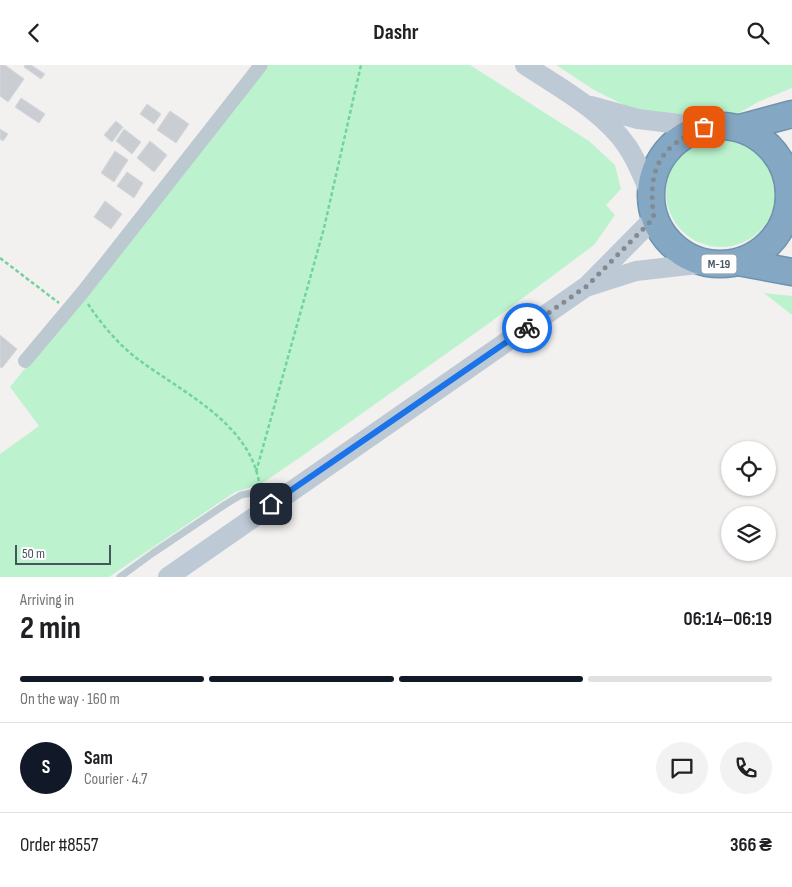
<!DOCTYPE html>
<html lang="en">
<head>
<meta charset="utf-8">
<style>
  :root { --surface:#fff; --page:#f2f2f2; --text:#202124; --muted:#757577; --line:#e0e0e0; --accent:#111827 }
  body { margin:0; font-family:"Sofia Sans Condensed",sans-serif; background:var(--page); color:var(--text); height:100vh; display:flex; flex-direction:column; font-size:19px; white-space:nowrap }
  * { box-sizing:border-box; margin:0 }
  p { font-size:16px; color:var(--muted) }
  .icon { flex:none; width:28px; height:28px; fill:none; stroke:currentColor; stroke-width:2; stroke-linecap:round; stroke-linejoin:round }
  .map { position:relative; height:512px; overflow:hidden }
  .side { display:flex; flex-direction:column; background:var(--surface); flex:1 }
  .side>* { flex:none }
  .tools { position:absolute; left:721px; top:376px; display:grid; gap:10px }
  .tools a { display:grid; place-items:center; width:55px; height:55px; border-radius:50%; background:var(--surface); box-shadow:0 1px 4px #0004; font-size:25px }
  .scale { position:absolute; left:15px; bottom:12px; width:96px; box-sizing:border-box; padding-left:5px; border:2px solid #465560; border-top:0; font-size:14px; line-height:18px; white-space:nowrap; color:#465560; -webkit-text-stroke:4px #fff; paint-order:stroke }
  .pin { position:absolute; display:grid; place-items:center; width:42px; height:42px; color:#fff; margin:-21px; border-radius:10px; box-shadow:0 2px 8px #0006 }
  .courier { position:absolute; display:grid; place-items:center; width:50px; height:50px; margin:-25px; border:4px solid #1a73e8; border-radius:50%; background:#fff; color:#222; box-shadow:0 1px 6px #0007 }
  .headline em { font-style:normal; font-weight:700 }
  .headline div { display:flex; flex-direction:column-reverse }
  .headline { display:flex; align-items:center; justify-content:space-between; height:85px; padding:0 20px }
  h1 { font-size:32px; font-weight:700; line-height:38px }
  .bar { display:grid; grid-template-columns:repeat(4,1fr); gap:8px 5px; align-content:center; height:60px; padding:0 20px }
  .bar i { height:6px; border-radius:4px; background:var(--line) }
  .bar .current { background:var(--accent) }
  .bar p { grid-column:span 4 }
  .line { display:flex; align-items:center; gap:12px; padding:0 20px; border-top:1px solid var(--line) }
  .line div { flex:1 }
  .round { display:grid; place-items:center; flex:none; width:52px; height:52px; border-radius:26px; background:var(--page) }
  header { display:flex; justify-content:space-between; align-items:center; height:65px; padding:0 20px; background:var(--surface); font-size:22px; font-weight:700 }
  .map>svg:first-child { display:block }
</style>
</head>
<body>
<header><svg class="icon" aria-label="back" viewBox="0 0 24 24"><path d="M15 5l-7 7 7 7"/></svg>Dashr<svg class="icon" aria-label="search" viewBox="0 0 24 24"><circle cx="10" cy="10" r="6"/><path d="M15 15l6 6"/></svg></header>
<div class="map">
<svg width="792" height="512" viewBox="0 0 792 512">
  <rect width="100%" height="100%" fill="#f3f0f0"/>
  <g fill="#bcf3ce">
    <polygon points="269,0 470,0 589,76 615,100 621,124 606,140 615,150 594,180 488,259 302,391 261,419 235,427 109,512 0,512 0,389 39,361 10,322"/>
    <polygon points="556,0 792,0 792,23 758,37 739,48 644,50 594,25"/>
    <circle cx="721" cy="127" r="55"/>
    <polygon points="764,228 792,231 792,250"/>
  </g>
  <g fill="#caced3" stroke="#d4d7dc">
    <polygon points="0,0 5,0 24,14 8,37 0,31"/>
    <polygon points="25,0 31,0 45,9 41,14 24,2"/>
    <polygon points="21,33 45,49 39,58 15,42"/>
    <polygon points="147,39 161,49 154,59 140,49"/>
    <polygon points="170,46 189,59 176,78 157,65"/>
    <polygon points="116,56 123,62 112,77 104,70"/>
    <polygon points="0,64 8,69 3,76 0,74"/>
    <polygon points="124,64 141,77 132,89 116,76"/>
    <polygon points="150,76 167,90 154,107 137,93"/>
    <polygon points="115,86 128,95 114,117 101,108"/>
    <polygon points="127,107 143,118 134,133 117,121"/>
    <polygon points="105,136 122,149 111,164 94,152"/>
    <polygon points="0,270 17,284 2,303 0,302"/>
  </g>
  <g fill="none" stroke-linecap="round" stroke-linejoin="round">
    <g stroke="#6f92af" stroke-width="29">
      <g id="highway">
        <circle cx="720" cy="130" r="69"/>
        <polyline points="740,63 792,49"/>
        <polyline points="738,197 792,207"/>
      </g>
    </g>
    <g stroke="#71d49d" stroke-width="2.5" stroke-dasharray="4 2.5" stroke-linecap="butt">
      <polyline points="0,193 59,238"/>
      <path d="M88,239C101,259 120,281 139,295C182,327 249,358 259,417"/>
      <polyline points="256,407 324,163 361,0"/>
    </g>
    <polyline stroke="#bdc9d1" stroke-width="7" points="120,512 153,488 226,439 241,430 262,426 271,439"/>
    <polyline stroke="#bdc9d1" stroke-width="14" points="25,296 82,228 261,0"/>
    <g stroke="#bdcad6" stroke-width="20">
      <path d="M525,0C560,23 603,46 627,81C637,95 643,113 651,130"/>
      <polyline points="591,41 638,54 704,62"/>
      <polyline points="589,221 636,206 706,198"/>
      <polyline points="168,512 587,221 654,153"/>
    </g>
    <use href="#highway" stroke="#84a7c3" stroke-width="26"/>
  </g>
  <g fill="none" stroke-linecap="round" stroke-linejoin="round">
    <path stroke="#838b92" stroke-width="5" stroke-dasharray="0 9" d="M527,263L587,221L654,153C647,105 659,81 704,62"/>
    <polyline stroke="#1a73e8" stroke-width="6" points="271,439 527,263"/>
  </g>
  <g text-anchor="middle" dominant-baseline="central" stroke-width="4.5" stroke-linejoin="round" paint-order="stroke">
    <rect fill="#fff" stroke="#7e8890" stroke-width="1" x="701.5" y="189.5" width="35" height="19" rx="4"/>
    <g font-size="12" font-weight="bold" fill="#465560">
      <text x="719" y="199">М-19</text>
    </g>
  </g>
</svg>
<div class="tools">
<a><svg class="icon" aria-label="locate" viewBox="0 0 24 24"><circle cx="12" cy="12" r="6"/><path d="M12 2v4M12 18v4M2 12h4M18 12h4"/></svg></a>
<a><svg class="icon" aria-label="layers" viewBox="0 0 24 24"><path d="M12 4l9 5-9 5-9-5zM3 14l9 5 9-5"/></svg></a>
</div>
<div class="scale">50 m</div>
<div class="pin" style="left:704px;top:62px;background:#ea580c"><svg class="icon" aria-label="bag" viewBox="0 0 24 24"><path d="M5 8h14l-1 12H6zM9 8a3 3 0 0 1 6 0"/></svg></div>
<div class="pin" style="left:271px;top:439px;background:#1f2937"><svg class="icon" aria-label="home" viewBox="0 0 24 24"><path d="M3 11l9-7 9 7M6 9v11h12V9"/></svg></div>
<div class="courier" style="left:527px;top:263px"><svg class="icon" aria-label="bike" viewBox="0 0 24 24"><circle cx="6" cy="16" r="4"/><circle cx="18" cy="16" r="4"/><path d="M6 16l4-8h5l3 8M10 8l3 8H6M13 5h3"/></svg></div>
</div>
<section class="side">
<div class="headline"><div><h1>2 min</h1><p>Arriving in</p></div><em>06:14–06:19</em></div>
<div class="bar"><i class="current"></i><i class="current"></i><i class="current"></i><i></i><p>On the way · 160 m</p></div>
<div class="line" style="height:90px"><b class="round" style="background:var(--accent);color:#fff">S</b><div><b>Sam</b><p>Courier · 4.7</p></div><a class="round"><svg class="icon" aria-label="chat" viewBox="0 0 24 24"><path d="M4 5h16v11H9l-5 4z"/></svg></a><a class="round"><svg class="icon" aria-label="phone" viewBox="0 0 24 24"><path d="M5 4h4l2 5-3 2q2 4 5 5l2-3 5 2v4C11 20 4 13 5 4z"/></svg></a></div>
<div class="line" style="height:65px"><div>Order #8557</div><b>366 ₴</b></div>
</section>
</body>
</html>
